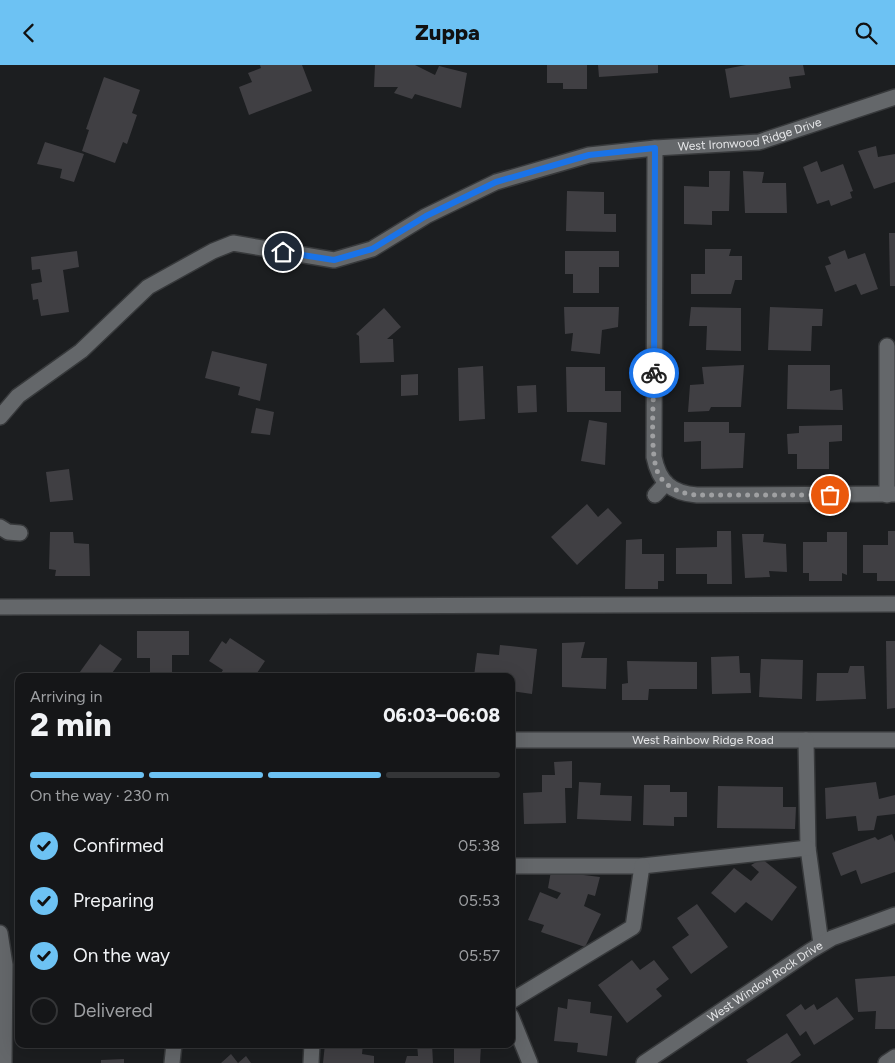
<!DOCTYPE html>
<html lang="en">
<head>
<meta charset="utf-8">
<style>
  :root { --surface:#151618; --page:#1e1f21; --text:#f1f3f6; --muted:#9d9fa2; --line:#343537; --accent:#6dc2f3 }
  body { margin:0; font-family:Figtree,sans-serif; background:var(--page); color:var(--text); height:100vh; display:flex; flex-direction:column; font-size:19px; white-space:nowrap }
  * { box-sizing:border-box; margin:0 }
  p { font-size:16px; color:var(--muted) }
  .icon { flex:none; width:28px; height:28px; fill:none; stroke:currentColor; stroke-width:2; stroke-linecap:round; stroke-linejoin:round }
  .map { position:relative; flex:1; overflow:hidden }
  .sheet { position:absolute; left:15px; top:608px; width:500px; height:375px; display:flex; flex-direction:column; background:var(--surface); border-radius:10px; box-shadow:0 5px 20px #0002,0 0 0 1px var(--line) }
  .sheet>* { flex:none }
  .pin { position:absolute; display:grid; place-items:center; width:42px; height:42px; color:#fff; margin:-21px; border:2px solid #fff; border-radius:50%; box-shadow:0 1px 5px #0007 }
  .courier { position:absolute; display:grid; place-items:center; width:50px; height:50px; margin:-25px; border:4px solid #1a73e8; border-radius:50%; background:#fff; color:#222; box-shadow:0 1px 6px #0007 }
  .head em { font-style:normal; font-weight:800 }
  .head div { display:flex; flex-direction:column-reverse }
  .head { display:flex; align-items:center; justify-content:space-between; height:85px; padding:0 15px }
  h1 { font-size:32px; font-weight:800; line-height:38px }
  .bar { display:grid; grid-template-columns:repeat(4,1fr); gap:8px 5px; align-content:center; height:60px; padding:0 15px }
  .bar i { height:6px; border-radius:4px; background:var(--line) }
  .bar .selected { background:var(--accent) }
  .bar p { grid-column:span 4 }
  ol { padding:0 15px; list-style:none }
  li { display:flex; align-items:center; gap:15px; height:55px }
  li p { margin-inline-start:auto }
  li .icon { padding:5px; border-radius:50%; background:var(--accent); color:#111; stroke-width:4 }
  li:last-child { color:var(--muted) }
  li i { width:28px; height:28px; border:2px solid var(--line); border-radius:50% }
  header { display:flex; justify-content:space-between; align-items:center; height:65px; padding:0 15px; background:var(--accent); color:#111; font-size:22px; font-weight:800 }
  .map>svg:first-child { display:block }
</style>
</head>
<body>
<header><svg class="icon" aria-label="back" viewBox="0 0 24 24"><path d="M15 5l-7 7 7 7"/></svg>Zuppa<svg class="icon" aria-label="search" viewBox="0 0 24 24"><circle cx="10" cy="10" r="6"/><path d="M15 15l6 6"/></svg></header>
<div class="map">
<svg width="895" height="998" viewBox="0 0 895 998">
  <rect width="100%" height="100%" fill="#1c1e20"/>
  <g fill="#403f43">
    <polygon points="260,0 302,0 312,26 249,50 239,22 252,17 248,8 261,3"/>
    <polygon points="375,0 415,0 435,10 439,1 467,8 461,43 415,29 412,34 394,28 398,22 374,22"/>
    <polygon points="547,0 587,0 587,24 563,24 563,18 547,18"/>
    <polygon points="598,0 658,0 658,8 599,12"/>
    <polygon points="746,0 803,0 805,10 789,12 791,23 730,33 725,4"/>
    <polygon points="104,12 140,25 132,48 137,50 127,79 123,77 115,98 82,86 89,65 86,64"/>
    <polygon points="45,77 84,89 74,117 60,113 62,104 37,99"/>
    <polygon points="876,81 878,92 895,89 895,117 874,124 858,86"/>
    <polygon points="817,96 821,107 843,99 853,126 850,127 852,133 831,141 829,135 817,139 803,102"/>
    <polygon points="709,106 730,106 729,146 712,146 712,160 684,159 684,121 709,122"/>
    <polygon points="743,106 764,107 762,118 786,118 787,148 745,148"/>
    <polygon points="567,126 604,127 604,149 616,149 616,167 566,166"/>
    <polygon points="889,168 895,168 895,221 890,221"/>
    <polygon points="705,184 731,184 729,191 742,191 742,215 735,215 731,229 691,229 691,209 705,209"/>
    <polygon points="845,185 848,194 865,188 878,224 861,230 856,219 835,227 825,201 831,199 828,192"/>
    <polygon points="77,186 79,202 63,205 69,247 41,251 38,234 33,235 31,219 42,217 40,204 32,205 31,192"/>
    <polygon points="565,186 619,186 619,202 599,202 599,228 573,228 573,209 565,209"/>
    <polygon points="564,242 619,242 618,262 602,265 600,289 571,286 573,268 565,269"/>
    <polygon points="691,242 741,243 741,286 706,285 707,261 689,261"/>
    <polygon points="770,242 823,244 822,261 812,261 811,286 768,285"/>
    <polygon points="384,243 401,262 387,274 393,274 394,297 360,298 359,271 356,269"/>
    <polygon points="212,286 267,299 260,336 238,330 240,322 205,313"/>
    <polygon points="744,300 741,342 711,342 709,346 688,347 690,320 704,319 702,302"/>
    <polygon points="788,300 830,300 830,326 842,324 843,345 787,344"/>
    <polygon points="483,301 485,354 459,356 458,303"/>
    <polygon points="566,302 605,302 605,326 621,326 621,347 567,347"/>
    <polygon points="418,309 418,330 401,331 401,310"/>
    <polygon points="536,320 537,347 518,348 517,321"/>
    <polygon points="256,343 274,347 270,370 251,368"/>
    <polygon points="589,355 607,358 605,400 581,396"/>
    <polygon points="684,357 729,357 729,368 745,368 743,403 701,404 701,376 684,377"/>
    <polygon points="842,360 842,376 829,377 829,404 797,404 797,389 788,389 787,369 799,368 799,361"/>
    <polygon points="69,404 73,435 50,437 46,407"/>
    <polygon points="587,439 598,452 608,443 622,458 577,500 551,472"/>
    <polygon points="717,466 731,466 732,519 707,519 707,509 676,509 676,483 717,482"/>
    <polygon points="888,466 895,466 895,516 877,516 877,508 863,508 863,480 888,480"/>
    <polygon points="50,467 73,467 74,478 89,479 90,511 55,511 56,505 49,504"/>
    <polygon points="827,467 847,467 847,510 842,508 842,516 809,516 809,508 803,508 803,477 827,477"/>
    <polygon points="742,469 764,469 763,477 786,479 787,507 769,506 770,512 745,513"/>
    <polygon points="642,474 642,489 664,489 664,516 658,516 658,524 625,524 626,475"/>
    <polygon points="137,566 189,566 189,590 172,590 172,611 150,611 150,593 137,593"/>
    <polygon points="230,573 265,596 255,611 219,611 223,605 209,596 222,576 226,579"/>
    <polygon points="886,576 895,576 895,643 887,644"/>
    <polygon points="585,577 581,593 607,593 606,624 562,622 562,578"/>
    <polygon points="100,579 122,594 110,611 77,611"/>
    <polygon points="500,580 537,584 532,629 511,626 511,611 474,611 477,588 499,590"/>
    <polygon points="739,591 740,608 750,608 751,628 712,629 711,592"/>
    <polygon points="761,594 803,595 802,634 759,632"/>
    <polygon points="627,596 697,597 697,624 649,624 648,635 622,635 622,619 628,618"/>
    <polygon points="850,601 864,601 866,634 816,636 817,608 848,608"/>
    <polygon points="572,696 572,723 565,723 566,758 524,759 523,728 542,727 542,710 555,710 554,697"/>
    <polygon points="579,717 601,718 600,730 632,731 631,756 577,754"/>
    <polygon points="876,717 879,734 895,730 895,749 877,751 874,765 858,766 856,751 826,754 825,723"/>
    <polygon points="644,720 670,720 670,727 687,727 687,752 674,752 674,761 643,760"/>
    <polygon points="718,721 783,722 783,742 796,742 795,764 717,763"/>
    <polygon points="892,769 895,777 895,807 861,819 856,805 841,811 832,788 875,772 878,775"/>
    <polygon points="762,794 797,822 772,856 746,837 735,848 711,828 734,803 751,816 759,807 751,800"/>
    <polygon points="551,806 600,812 595,831 588,829 584,841 601,849 585,882 541,867 544,860 528,855 540,827 557,834 561,828 548,823"/>
    <polygon points="697,839 728,882 691,909 672,882 689,870 677,853"/>
    <polygon points="632,895 640,905 654,895 669,914 656,924 662,931 627,958 598,920"/>
    <polygon points="895,911 895,964 875,964 876,946 858,947 855,914"/>
    <polygon points="837,932 854,954 814,980 806,966 800,971 786,950 801,939 805,945 814,939 817,945"/>
    <polygon points="568,934 591,937 590,948 612,951 607,991 577,987 578,978 554,976 558,942 567,944"/>
    <polygon points="787,968 801,990 790,998 748,998 746,995"/>
    <polygon points="232,979 253,979 253,982"/>
    <polygon points="325,979 363,979 362,989 374,991 374,998 323,998"/>
    <polygon points="417,979 432,979 433,998 405,998 407,991 418,991"/>
    <polygon points="454,979 481,980 480,998 454,998"/>
    <polygon points="231,989 238,998 246,991 251,998 221,998"/>
    <polygon points="124,994 124,998 101,998 101,995"/>
  </g>
  <g fill="none" stroke-linecap="round" stroke-linejoin="round">
    <g stroke="#37393b" stroke-width="18">
      <g id="minor">
        <path d="M655,83L654,392C659,417 671,428 697,430L895,429"/>
        <polyline points="887,281 887,430"/>
        <path id="s1" d="M0,352L18,331L81,286L148,222L213,186L233,178L334,195L372,184L426,151L496,117L589,90L655,83L759,77L895,32"/>
        <polyline points="655,430 666,418"/>
        <polyline points="0,462 8,467 20,468"/>
        <polyline points="0,542 895,539"/>
        <path id="s2" d="M511,675H895"/>
        <polyline points="806,675 808,783 821,879"/>
        <polyline points="511,801 642,801 808,783"/>
        <polyline points="0,868 5,900 4,998"/>
        <polyline points="511,936 633,862 642,801"/>
        <polyline points="511,951 530,998"/>
        <polyline points="172,998 174,979"/>
        <polyline points="311,998 312,979"/>
        <path id="s3" d="M644,998L810,886L832,873L895,850"/>
        <polyline points="886,998 895,992"/>
      </g>
    </g>
    <use href="#minor" stroke="#64676a" stroke-width="15"/>
  </g>
  <g fill="none" stroke-linecap="round" stroke-linejoin="round">
    <path stroke="#9fa0a2" stroke-width="5" stroke-dasharray="0 9" d="M654,308C654,331 649,389 658,408C665,423 683,429 697,430H830"/>
    <polyline stroke="#1a73e8" stroke-width="6" points="283,187 334,195 372,184 426,151 496,117 589,90 655,83 654,308"/>
  </g>
  <g text-anchor="middle" dominant-baseline="central" stroke-width="5" stroke-linejoin="round" paint-order="stroke">
    <g font-size="12" fill="#e5e6e8" stroke="#070809">
      <text stroke="none"><textPath href="#s1" startOffset="836">West Ironwood Ridge Drive</textPath></text>
      <text stroke="none"><textPath href="#s2" startOffset="192">West Rainbow Ridge Road</textPath></text>
      <text stroke="none"><textPath href="#s3" startOffset="146">West Window Rock Drive</textPath></text>
    </g>
  </g>
</svg>
<div class="pin" style="left:830px;top:430px;background:#ea580c"><svg class="icon" aria-label="bag" viewBox="0 0 24 24"><path d="M5 8h14l-1 12H6zM9 8a3 3 0 0 1 6 0"/></svg></div>
<div class="pin" style="left:283px;top:187px;background:#1f2937"><svg class="icon" aria-label="home" viewBox="0 0 24 24"><path d="M3 11l9-7 9 7M6 9v11h12V9"/></svg></div>
<div class="courier" style="left:654px;top:308px"><svg class="icon" aria-label="bike" viewBox="0 0 24 24"><circle cx="6" cy="16" r="4"/><circle cx="18" cy="16" r="4"/><path d="M6 16l4-8h5l3 8M10 8l3 8H6M13 5h3"/></svg></div>
<section class="sheet">
<div class="head"><div><h1>2 min</h1><p>Arriving in</p></div><em>06:03–06:08</em></div>
<div class="bar"><i class="selected"></i><i class="selected"></i><i class="selected"></i><i></i><p>On the way · 230 m</p></div>
<ol>
<li><svg class="icon" aria-label="check" viewBox="0 0 24 24"><path d="M5 12l5 5 9-10"/></svg>Confirmed<p>05:38</p></li>
<li><svg class="icon" aria-label="check" viewBox="0 0 24 24"><path d="M5 12l5 5 9-10"/></svg>Preparing<p>05:53</p></li>
<li><svg class="icon" aria-label="check" viewBox="0 0 24 24"><path d="M5 12l5 5 9-10"/></svg>On the way<p>05:57</p></li>
<li><i></i>Delivered</li>
</ol>
</section>
</div>
</body>
</html>
